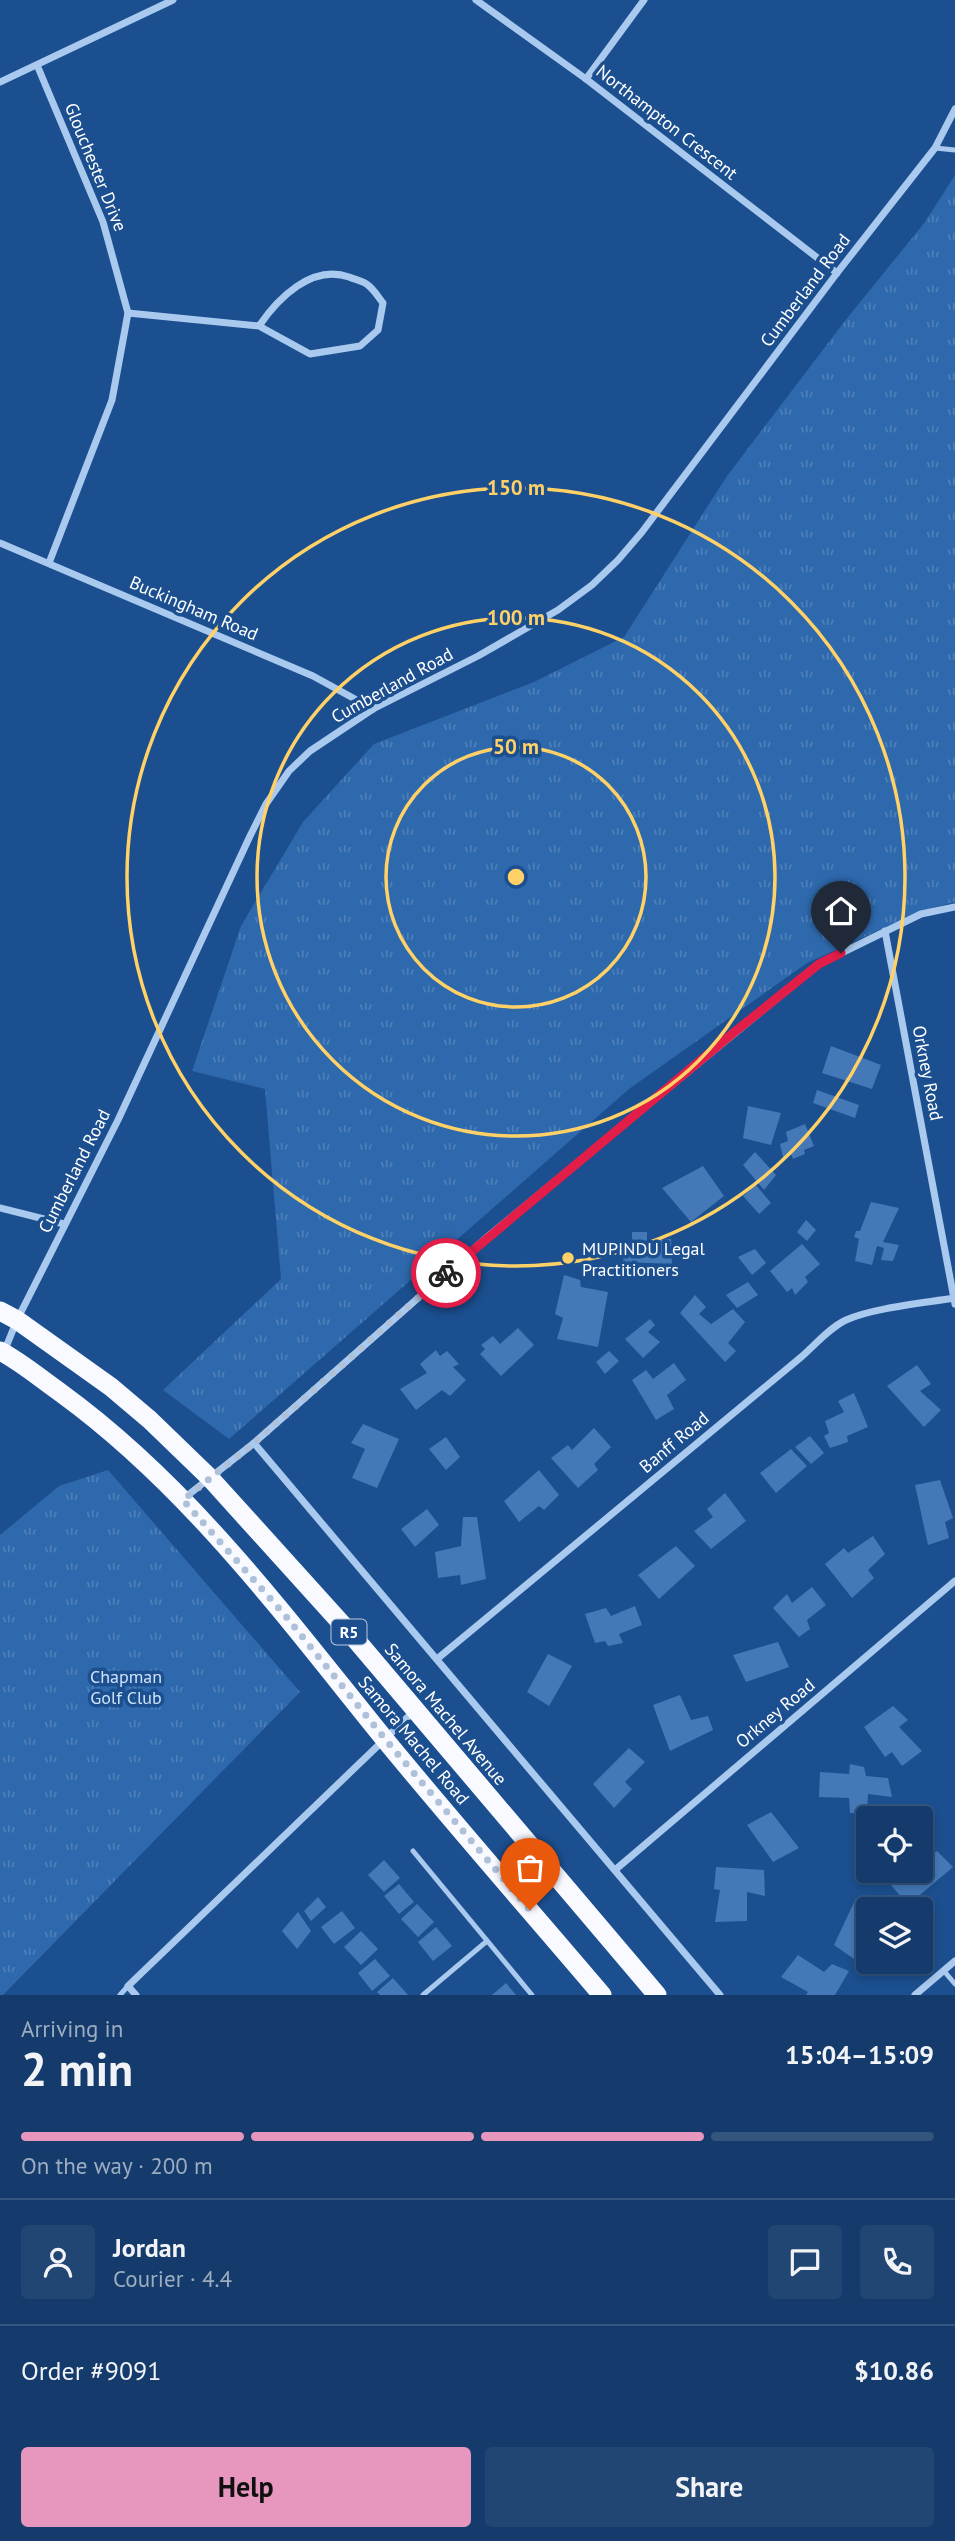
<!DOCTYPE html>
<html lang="en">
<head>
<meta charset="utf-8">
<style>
  :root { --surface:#143b6b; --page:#214673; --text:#f1f3f6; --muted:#9dadc1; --line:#33557e; --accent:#e797bd }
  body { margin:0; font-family:"PT Sans",sans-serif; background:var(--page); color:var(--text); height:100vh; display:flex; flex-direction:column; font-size:26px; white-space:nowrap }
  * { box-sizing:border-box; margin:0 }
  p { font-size:23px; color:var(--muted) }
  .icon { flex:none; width:38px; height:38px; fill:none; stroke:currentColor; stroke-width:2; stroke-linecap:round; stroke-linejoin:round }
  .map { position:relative; height:1995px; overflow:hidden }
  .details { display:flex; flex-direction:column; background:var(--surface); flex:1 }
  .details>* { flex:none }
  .tools { position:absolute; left:856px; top:1806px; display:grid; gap:14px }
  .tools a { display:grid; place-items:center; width:77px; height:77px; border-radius:7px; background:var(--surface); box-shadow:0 4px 10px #0003,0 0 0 2px var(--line); font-size:35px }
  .pin { position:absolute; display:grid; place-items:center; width:60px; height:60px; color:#fff; margin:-72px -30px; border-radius:50% 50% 50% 0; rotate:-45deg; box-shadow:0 0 7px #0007 }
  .pin .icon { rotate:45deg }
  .courier { position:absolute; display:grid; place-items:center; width:70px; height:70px; margin:-35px; border:5px solid #e11d48; border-radius:50%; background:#fff; color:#222; box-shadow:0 2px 9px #0007 }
  .overview em { font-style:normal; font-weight:700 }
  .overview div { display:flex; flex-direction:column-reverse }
  .overview { display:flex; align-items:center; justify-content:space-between; height:119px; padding:0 21px }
  h1 { font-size:46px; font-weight:700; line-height:52px }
  .bar { display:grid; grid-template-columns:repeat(4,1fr); gap:10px 7px; align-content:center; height:84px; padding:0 21px }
  .bar i { height:9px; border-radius:5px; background:var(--line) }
  .bar .current { background:var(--accent) }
  .bar p { grid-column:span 4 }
  .line { display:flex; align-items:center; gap:18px; padding:0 21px; border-top:2px solid var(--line) }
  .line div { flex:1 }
  .round { display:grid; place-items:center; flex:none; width:74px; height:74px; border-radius:7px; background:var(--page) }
  .primary-button { display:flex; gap:14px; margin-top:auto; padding:14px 21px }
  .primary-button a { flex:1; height:80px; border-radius:7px; background:var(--accent); color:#111; font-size:28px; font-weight:700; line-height:80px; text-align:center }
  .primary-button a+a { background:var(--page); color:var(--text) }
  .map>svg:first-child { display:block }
</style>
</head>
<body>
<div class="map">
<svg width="955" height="1995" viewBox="0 0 955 1995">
  <defs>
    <pattern id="grass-tufts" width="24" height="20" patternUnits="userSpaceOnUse" patternTransform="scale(1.75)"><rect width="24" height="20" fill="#2e69ad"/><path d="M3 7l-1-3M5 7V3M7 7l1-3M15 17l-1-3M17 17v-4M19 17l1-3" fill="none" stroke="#4d80b9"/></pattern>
  </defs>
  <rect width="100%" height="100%" fill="#1b4f8f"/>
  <g fill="url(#grass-tufts)">
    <polygon points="955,175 955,902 921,911 807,963 629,1089 229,1439 163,1390 281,1279 265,1089 192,1071 241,926 303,822 374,744 534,682 624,637 727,476 844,322 925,222"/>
    <polygon points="108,1470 300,1692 3,1995 0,1995 0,1535 59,1486"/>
  </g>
  <g fill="#4478b7">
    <polygon points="831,1046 881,1065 872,1089 822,1073"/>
    <polygon points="817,1090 859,1105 855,1118 813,1103"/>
    <polygon points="748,1106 781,1113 771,1145 743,1138"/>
    <polygon points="805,1124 814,1146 804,1150 805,1154 793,1159 791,1154 783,1157 780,1144 788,1141 786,1132"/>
    <polygon points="755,1152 776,1175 764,1190 743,1165"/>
    <polygon points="703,1166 724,1196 691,1222 662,1188"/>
    <polygon points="756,1185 771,1203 759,1214 743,1196"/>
    <polygon points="871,1202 899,1208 883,1242 899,1245 893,1261 881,1260 884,1248 877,1246 872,1265 855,1261 859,1239 854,1237 856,1231 860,1231"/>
    <polygon points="806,1220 816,1230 807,1241 797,1232"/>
    <polygon points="632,1232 647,1232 647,1241 671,1239 672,1264 623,1262 625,1241 632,1241"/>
    <polygon points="802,1244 820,1264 805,1277 808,1282 795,1295 792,1288 787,1292 770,1271"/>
    <polygon points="755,1249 766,1263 752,1275 738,1257"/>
    <polygon points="564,1275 580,1280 581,1287 608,1292 598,1347 557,1339 563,1318 555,1314"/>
    <polygon points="748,1282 758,1295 737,1308 726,1295"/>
    <polygon points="695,1295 706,1307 699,1314 711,1324 733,1309 745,1322 728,1343 736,1351 725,1362 680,1313"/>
    <polygon points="650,1319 655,1325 648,1332 660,1342 643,1358 625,1339"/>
    <polygon points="518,1328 534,1345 501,1376 480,1354 485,1349 481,1345 493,1336 500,1344"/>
    <polygon points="436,1350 440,1356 447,1351 459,1364 453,1367 466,1380 450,1396 442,1390 416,1410 400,1389 427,1373 420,1364"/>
    <polygon points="609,1351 619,1361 605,1374 596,1362"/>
    <polygon points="674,1363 686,1380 667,1395 674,1409 656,1420 632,1380 646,1370 653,1379"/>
    <polygon points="917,1365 931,1384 920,1391 941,1410 924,1427 887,1386"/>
    <polygon points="854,1393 868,1427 847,1436 848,1442 830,1448 824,1436 829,1433 825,1421 844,1412 838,1401"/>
    <polygon points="363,1424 399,1439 377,1488 352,1478 365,1449 351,1443"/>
    <polygon points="594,1428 611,1447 594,1464 598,1470 578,1488 551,1458 568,1445 572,1450"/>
    <polygon points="810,1436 824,1453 811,1464 795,1447"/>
    <polygon points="446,1437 460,1457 446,1470 429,1449"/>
    <polygon points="791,1449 807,1466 776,1493 760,1473"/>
    <polygon points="539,1470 559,1495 544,1510 539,1506 519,1522 504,1501"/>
    <polygon points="940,1480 953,1518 945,1522 949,1538 928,1545 915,1485"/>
    <polygon points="725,1493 746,1521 711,1549 694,1531 713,1517 707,1509"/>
    <polygon points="427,1509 439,1525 415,1547 401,1529"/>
    <polygon points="463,1517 477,1517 486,1579 461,1585 460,1575 438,1578 435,1552 461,1546"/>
    <polygon points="873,1536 885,1554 868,1570 874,1578 852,1598 825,1564 844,1548 848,1553"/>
    <polygon points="676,1546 695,1566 659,1599 638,1575"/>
    <polygon points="812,1587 826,1605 807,1620 810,1629 799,1637 773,1608 787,1594 792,1603"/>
    <polygon points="635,1606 642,1625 619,1634 623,1643 608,1646 605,1641 595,1643 585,1614 606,1608 611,1616"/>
    <polygon points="778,1642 789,1667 746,1682 733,1655"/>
    <polygon points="548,1654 572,1666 549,1706 527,1692"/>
    <polygon points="680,1695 691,1720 708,1716 713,1730 670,1751 653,1705"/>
    <polygon points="893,1706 908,1720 899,1727 922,1751 902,1766 892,1752 885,1757 864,1727"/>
    <polygon points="629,1748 645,1762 625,1782 632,1789 614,1808 593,1784"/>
    <polygon points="850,1764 864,1767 866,1776 888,1778 892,1797 868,1794 867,1814 850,1813 849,1798 819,1797 820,1772 849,1774"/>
    <polygon points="771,1812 799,1848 773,1862 747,1825"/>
    <polygon points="937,1851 953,1867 908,1905 879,1871 902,1871 905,1875 911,1871 920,1871 920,1863"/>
    <polygon points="384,1860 400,1878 384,1892 368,1875"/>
    <polygon points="716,1867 764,1870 765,1896 747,1892 747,1921 715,1922 720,1890 714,1889"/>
    <polygon points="399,1884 414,1902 399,1914 384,1896"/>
    <polygon points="318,1897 326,1907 311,1921 304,1911"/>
    <polygon points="856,1898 877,1909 868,1909 868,1932 854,1959 834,1945"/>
    <polygon points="417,1904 434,1922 418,1937 401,1919"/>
    <polygon points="342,1911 355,1928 334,1944 321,1927"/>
    <polygon points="298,1912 311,1931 297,1949 282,1931"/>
    <polygon points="436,1927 452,1946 433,1961 418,1942"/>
    <polygon points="361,1931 378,1949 361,1965 344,1947"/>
    <polygon points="798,1955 824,1972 832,1964 849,1971 835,1995 806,1995 808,1992 781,1977"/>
    <polygon points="375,1959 390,1976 372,1991 358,1973"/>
    <polygon points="393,1978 408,1995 380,1995 377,1992"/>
    <polygon points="506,1983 516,1995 492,1995"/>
  </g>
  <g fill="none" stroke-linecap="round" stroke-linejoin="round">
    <g stroke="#a9c9ee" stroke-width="5">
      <polyline points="935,148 955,150"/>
      <polyline points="413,1851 532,1995"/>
      <polyline points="944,1971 955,1984"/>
      <polyline points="120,1995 128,1986"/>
      <polyline points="423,1995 487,1941"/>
    </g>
    <g stroke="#a9c9ee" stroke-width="7">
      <polyline points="476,0 586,79 837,273"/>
      <polyline points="37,65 103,222 128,313 112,400 49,563"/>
      <polyline points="586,79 644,0"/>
      <polyline points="0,82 173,0"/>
      <path d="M128,313L259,326L310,354L360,346L378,330L383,303C379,298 375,291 369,286C364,281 356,280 349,277C312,264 278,298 259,326"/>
      <polyline points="0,543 313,676 373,709"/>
      <polyline points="885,931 955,1304"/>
      <polyline points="0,1208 64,1224"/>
      <polyline points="4,1352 17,1320 118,1120 250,836 266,804 289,771 310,751 373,709 478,656 558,610 592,585 618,560 642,532 837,273 935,148 955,109"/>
      <polyline points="254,1443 720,1995"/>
      <polyline points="183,1499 254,1443 486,1238 819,964 921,914 955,907"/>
      <path d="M437,1659L800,1358C814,1346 829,1328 846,1320C872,1308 924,1303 954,1298"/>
      <polyline points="615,1870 955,1581"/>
      <polyline points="136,1995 128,1986 414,1711"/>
      <polyline points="915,1995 955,1961"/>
    </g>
    <g stroke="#f8faff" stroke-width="19">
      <polyline points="0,1311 17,1320 111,1387 150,1420 210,1478 351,1634 657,1995"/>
      <path d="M0,1351C21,1362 41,1379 61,1393C189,1486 284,1615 382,1736C454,1824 529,1909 602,1995"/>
    </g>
  </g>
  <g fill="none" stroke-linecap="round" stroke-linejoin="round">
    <polyline stroke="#afc1d8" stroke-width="7" stroke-dasharray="0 12.6" points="446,1273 254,1443 183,1500 284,1614 385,1739 530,1910"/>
    <polyline stroke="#e11d48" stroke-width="9" points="446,1273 732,1034 819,964 841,953"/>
  </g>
  <g fill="none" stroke="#ffd166" stroke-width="3.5">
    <circle cx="516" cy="877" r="130"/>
    <circle cx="516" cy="877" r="259"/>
    <circle cx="516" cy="877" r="389"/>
  </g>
  <circle fill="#ffd166" stroke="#1b4f8f" stroke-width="2.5" cx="568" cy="1258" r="7"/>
  <g text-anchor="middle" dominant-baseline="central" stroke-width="7" stroke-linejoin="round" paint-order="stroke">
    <rect fill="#1b4f8f" stroke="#bbcadd" stroke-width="2" x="331.5" y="1619.5" width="35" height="25" rx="5"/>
    <g font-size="16" font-weight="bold" fill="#fff">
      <text x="349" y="1632">R5</text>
    </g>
    <g font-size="18" fill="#fff" stroke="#1b4f8f">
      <text transform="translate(667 122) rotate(38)">Northampton Crescent</text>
      <text transform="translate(96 167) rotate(68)">Glouchester Drive</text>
      <text transform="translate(805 290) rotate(-53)">Cumberland Road</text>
      <text transform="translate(194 608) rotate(23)">Buckingham Road</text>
      <text transform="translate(392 685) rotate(-29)">Cumberland Road</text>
      <text transform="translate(928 1073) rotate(79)">Orkney Road</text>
      <text transform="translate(74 1171) rotate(-63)">Cumberland Road</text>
      <text transform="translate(674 1442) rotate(-40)">Banff Road</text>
      <text transform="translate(775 1713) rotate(-40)">Orkney Road</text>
      <text transform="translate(446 1714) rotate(50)">Samora Machel Avenue</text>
      <text transform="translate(414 1740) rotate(50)">Samora Machel Road</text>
    </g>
    <g font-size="18" fill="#fff" stroke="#1b4f8f" text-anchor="start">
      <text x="582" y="1248">MUPINDU Legal<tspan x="582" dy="21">Practitioners</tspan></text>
    </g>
    <g font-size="18" fill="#cfe3fa" stroke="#1b4f8f">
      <text x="126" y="1676">Chapman<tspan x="126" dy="21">Golf Club</tspan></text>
    </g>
  </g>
  <circle cx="516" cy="877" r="10" fill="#ffd166" stroke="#1b4f8f" stroke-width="3.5"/>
  <g font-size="21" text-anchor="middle" font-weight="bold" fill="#ffd166" stroke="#1b4f8f" stroke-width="7" stroke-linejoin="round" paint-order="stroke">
    <text x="516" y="495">150 m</text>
    <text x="516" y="625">100 m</text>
    <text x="516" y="754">50 m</text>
  </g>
</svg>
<div class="tools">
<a><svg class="icon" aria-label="locate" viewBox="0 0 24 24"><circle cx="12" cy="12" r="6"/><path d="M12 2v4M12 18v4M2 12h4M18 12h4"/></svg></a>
<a><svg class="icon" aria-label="layers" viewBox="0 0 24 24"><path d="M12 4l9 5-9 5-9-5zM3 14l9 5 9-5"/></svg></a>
</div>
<div class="pin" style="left:530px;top:1910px;background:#ea580c"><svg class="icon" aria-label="bag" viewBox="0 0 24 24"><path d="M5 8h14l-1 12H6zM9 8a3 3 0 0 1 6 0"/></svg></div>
<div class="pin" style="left:841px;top:953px;background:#1f2937"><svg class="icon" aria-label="home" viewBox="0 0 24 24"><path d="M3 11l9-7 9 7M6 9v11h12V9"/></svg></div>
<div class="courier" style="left:446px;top:1273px"><svg class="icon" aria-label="bike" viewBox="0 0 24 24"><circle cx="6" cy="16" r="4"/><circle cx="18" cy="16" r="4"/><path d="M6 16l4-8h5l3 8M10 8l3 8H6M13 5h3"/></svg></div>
</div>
<section class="details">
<div class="overview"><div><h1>2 min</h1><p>Arriving in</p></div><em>15:04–15:09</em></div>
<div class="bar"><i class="current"></i><i class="current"></i><i class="current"></i><i></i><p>On the way · 200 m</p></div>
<div class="line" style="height:126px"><a class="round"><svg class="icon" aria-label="person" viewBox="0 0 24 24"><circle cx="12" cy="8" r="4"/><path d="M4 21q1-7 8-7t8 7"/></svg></a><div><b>Jordan</b><p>Courier · 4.4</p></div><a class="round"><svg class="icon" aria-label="chat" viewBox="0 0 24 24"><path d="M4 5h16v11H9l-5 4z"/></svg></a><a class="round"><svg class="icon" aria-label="phone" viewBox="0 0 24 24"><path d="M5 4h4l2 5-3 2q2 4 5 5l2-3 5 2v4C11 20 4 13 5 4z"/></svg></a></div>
<div class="line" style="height:91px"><div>Order #9091</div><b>$10.86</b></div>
<div class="primary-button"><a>Help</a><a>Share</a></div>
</section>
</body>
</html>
